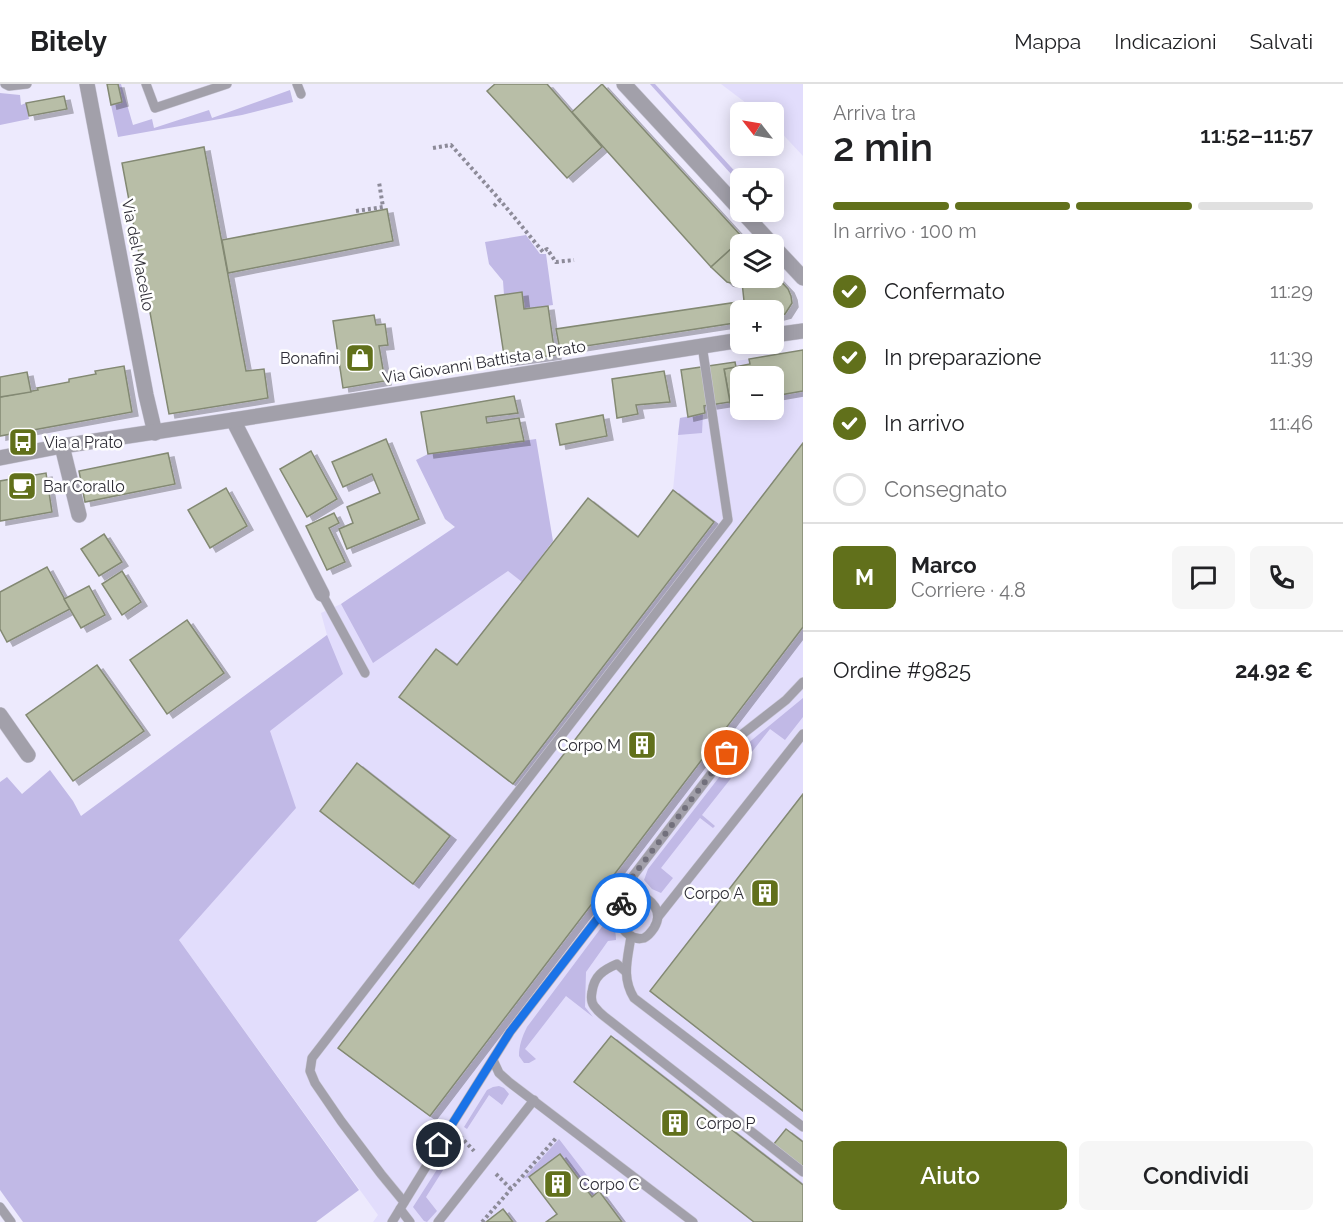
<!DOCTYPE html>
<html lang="it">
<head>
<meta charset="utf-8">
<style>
  :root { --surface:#fff; --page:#f6f6f6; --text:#202124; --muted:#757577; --line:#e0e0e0; --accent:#61701b }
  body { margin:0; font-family:Raleway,sans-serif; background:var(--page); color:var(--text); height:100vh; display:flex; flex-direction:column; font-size:22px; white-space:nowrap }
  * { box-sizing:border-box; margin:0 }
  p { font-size:20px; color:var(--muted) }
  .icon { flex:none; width:33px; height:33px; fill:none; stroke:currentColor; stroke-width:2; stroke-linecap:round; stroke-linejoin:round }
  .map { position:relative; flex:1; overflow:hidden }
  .panel { display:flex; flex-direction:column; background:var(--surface); width:540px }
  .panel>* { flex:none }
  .needle { width:39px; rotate:301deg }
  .fabs { position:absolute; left:730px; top:18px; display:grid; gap:12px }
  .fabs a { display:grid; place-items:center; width:54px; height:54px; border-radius:9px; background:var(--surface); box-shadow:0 3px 15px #0003; font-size:30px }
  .pin { position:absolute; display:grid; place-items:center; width:51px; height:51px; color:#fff; margin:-26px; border:3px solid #fff; border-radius:50%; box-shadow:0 2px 6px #0007 }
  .courier { position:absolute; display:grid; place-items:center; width:60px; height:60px; margin:-30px; border:4px solid #1a73e8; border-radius:50%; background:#fff; color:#222; box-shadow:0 2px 8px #0007 }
  .head em { font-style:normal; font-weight:600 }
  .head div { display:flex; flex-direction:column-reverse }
  .head { display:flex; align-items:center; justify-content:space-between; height:102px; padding:0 30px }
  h1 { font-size:39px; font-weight:600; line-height:45px }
  .bar { display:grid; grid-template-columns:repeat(4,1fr); gap:9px 6px; align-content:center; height:72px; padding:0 30px }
  .bar i { height:8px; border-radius:4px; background:var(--line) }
  .bar .current { background:var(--accent) }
  .bar p { grid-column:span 4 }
  .line { display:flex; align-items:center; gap:15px; padding:0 30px; border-top:2px solid var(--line) }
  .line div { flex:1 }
  .round { display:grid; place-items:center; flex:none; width:63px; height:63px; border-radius:9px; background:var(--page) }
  ol { padding:0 30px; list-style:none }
  li { display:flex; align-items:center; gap:18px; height:66px }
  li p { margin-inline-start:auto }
  li .icon { padding:6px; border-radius:50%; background:var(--accent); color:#fff; stroke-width:4 }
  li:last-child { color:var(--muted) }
  li i { width:33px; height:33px; border:3px solid var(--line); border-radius:50% }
  .primary-button { display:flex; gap:12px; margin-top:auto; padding:12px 30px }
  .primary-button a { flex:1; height:69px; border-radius:9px; background:var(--accent); color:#fff; font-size:24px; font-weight:600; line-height:69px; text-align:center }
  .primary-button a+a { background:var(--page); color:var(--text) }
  header { display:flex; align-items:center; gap:36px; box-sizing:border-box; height:84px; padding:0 30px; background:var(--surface); border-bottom:2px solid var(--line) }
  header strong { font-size:28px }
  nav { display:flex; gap:33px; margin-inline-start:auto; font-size:21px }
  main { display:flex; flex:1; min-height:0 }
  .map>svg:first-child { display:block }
</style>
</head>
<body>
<header>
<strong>Bitely</strong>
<nav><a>Mappa</a><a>Indicazioni</a><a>Salvati</a></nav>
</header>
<main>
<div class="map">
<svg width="803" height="1138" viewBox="0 0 803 1138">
  <defs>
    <filter id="shadow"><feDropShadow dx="6" dy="4" stdDeviation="0" flood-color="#0004"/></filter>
  </defs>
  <rect width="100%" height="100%" fill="#edeafd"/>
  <g fill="#e2ddfc" fill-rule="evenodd">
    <polygon points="721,0 803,0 803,72 774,41 774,28 758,28"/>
    <path d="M803,266V1138H373L378,1131L179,856L81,733L327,551L321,529L341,520L455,443L522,498L588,414L639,453L673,406L680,334L688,332L681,286ZM741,292H774V326H741Z"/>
  </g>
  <g fill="#c1b9e6">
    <polygon points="118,0 121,0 133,41 152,35 154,44 209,26 212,34 290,6 293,18 242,31 118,53 111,21 121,18"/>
    <polygon points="650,0 655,0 741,94 741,101"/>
    <polygon points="0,9 20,11 21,21 26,19 29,35 0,41"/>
    <polygon points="526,151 540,170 546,170 553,221 524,225 522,208 504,211 503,197 489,180 485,158"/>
    <polygon points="703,330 702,349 678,351 680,334"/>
    <polygon points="536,355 553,457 522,498 508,487 373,579 341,520 455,443 445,435 416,376 428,370"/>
    <polygon points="327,551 343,590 270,647 296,724 179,856 359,1106 316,1138 23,1138 0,1106 0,698 7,693 22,710 50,686 73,717 81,732"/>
    <polygon points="803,614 803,633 785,656 770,645 702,731 715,742 713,744 700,734 661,784 673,794 661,809 652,805 644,796 648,785 741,665"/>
    <path d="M608,839C615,844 616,848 616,856L608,857L586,888L585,923L593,933L566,912L525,965L536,975L529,979H524L519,972C519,962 522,953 527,943L604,840Z"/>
    <polygon points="499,1002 504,1004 509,1010 502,1021 489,1011 467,1045 464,1043 487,1006 493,1003"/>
    <polygon points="559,1055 599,1107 592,1113 560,1070 529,1093 523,1095"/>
    <polygon points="454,1059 457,1064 426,1113 437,1127 427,1138 424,1137 413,1123"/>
  </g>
  <g fill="#b8bea7" stroke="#838973" stroke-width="1.5" filter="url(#shadow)">
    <polygon points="107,0 118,0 122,18 111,21"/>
    <polygon points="495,0 547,0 602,63 567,94 487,7"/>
    <polygon points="602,0 743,154 711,183 572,28"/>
    <polygon points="64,12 67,25 29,32 26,19"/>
    <polygon points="204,63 246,287 264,285 268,314 169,330 122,79"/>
    <polygon points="387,125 393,157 228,189 222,156"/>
    <polygon points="743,154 748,160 741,160 741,194 774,194 774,190 788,205 791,212 792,219 785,230 774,233 774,226 741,226 741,238 560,266 556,245 744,217 742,198 731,199 727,198 711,183"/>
    <polygon points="522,208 524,225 548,222 555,271 505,278 495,212"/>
    <polygon points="374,231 376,241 385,240 388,261 379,262 385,297 343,304 333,237"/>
    <polygon points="803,266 803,307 774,312 774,292 741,292 741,317 730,319 724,285 750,280 749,275"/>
    <polygon points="735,278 736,283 724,285 730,318 704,322 705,329 688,333 681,286"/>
    <polygon points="124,282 132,328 0,352 0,313 38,306 37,304 69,298 69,295 96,290 95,287"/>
    <polygon points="664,287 670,318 636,321 638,330 617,334 612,295"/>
    <polygon points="27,288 31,308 0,313 0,293"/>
    <polygon points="514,312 518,329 486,333 487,339 519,334 524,357 428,370 421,328"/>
    <polygon points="603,331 607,352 560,361 556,340"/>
    <polygon points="386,355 419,435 347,465 339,445 353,439 347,423 380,409 372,390 343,403 332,378"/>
    <polygon points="803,359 803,543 430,1032 338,964"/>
    <polygon points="311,367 337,415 307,433 280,385"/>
    <polygon points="168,369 175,400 85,418 79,387"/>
    <polygon points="46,389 52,428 0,437 0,397"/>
    <polygon points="226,404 247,442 210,464 188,426"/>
    <polygon points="673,406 714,438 513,700 399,613 436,565 457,581 588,414 638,453"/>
    <polygon points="334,429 339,439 329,444 345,478 327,486 306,442"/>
    <polygon points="104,450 122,478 99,492 81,465"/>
    <polygon points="47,483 70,525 7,558 0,545 0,508"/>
    <polygon points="122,487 141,518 122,531 102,500"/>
    <polygon points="89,502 105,531 81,544 64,515"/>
    <polygon points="187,536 224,589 167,630 130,576"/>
    <polygon points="97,581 144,647 73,697 26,631"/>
    <polygon points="357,679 450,752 413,800 320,727"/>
    <polygon points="803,710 803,1027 650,907"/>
    <polygon points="611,952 803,1101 803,1138 754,1138 574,998"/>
    <polygon points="786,1045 803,1058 803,1084 773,1061"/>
    <polygon points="560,1070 592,1113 599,1107 622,1138 546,1138 557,1130 529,1093"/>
    <polygon points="503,1125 513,1138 486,1138"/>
  </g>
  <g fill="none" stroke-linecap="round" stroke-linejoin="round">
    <g stroke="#cbc8d9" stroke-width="10">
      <g id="service">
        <polyline points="5,0 9,2 27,0"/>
        <polyline points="146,0 155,24 227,0"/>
        <polyline points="297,0 301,10"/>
        <polyline points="322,510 365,589"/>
        <path d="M636,810C652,814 664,828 654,844C652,847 648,852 644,854C623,860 601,818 636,810Z"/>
        <polyline points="630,812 628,802 633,792 740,652 786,616 803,598"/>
        <polyline points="658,833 803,650"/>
        <path d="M631,852C628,874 621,893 634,914L803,1043"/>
        <path d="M626,888L617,880C603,886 594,892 592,908C591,913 591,918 594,922C597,926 601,930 605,933L803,1088"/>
        <polyline points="493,976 499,989 509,998 693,1138"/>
        <polyline points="404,1118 381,1090 341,1037 315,999 310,987 312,974 728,436 702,261"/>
        <polyline points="0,1123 11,1138"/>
        <polyline points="400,1125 410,1138"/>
        <path d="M392,1138L451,1042L510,948L598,834C604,828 608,825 618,826"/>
        <polyline points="438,1138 534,1016"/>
      </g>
    </g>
    <g stroke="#cbc8d9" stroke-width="16">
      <g id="minor">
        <polyline points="87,0 146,311 155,349"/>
        <polyline points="624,0 772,160"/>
        <polyline points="774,163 803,194"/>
        <polyline points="774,251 803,247"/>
        <polyline points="233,336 322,510"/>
        <polyline points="62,362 79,431"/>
        <polyline points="0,374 62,362 233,336 741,256"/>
        <polyline points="0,631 28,671"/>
      </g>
    </g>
    <g stroke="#8d8b99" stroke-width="4" stroke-dasharray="3 3" stroke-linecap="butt">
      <polyline points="433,64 451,61 500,116 543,168 547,165 556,178 574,176"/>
      <polyline points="494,122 500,116"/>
      <polyline points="356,127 383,123 379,98"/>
      <polyline points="460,1052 474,1067"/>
      <polyline points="496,1090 511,1105"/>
      <polyline points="482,1138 557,1053"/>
    </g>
    <use href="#service" stroke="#a2a0aa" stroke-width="9"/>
    <use href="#minor" stroke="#a2a0aa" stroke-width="15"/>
  </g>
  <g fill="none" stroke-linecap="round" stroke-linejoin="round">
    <polyline stroke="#72707c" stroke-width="6" stroke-dasharray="0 10.8" points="621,819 624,815 630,812 628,802 633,792 727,669"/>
    <path stroke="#1a73e8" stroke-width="8" d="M439,1061L510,948L598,834C604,828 608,825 618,826L621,819"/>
  </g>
  <defs>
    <g id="shop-square" transform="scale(1.5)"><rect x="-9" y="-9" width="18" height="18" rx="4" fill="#61701b" stroke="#fff"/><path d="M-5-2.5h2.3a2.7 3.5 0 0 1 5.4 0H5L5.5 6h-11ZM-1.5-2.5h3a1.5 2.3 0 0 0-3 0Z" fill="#fff"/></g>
    <g id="bus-square" transform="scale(1.5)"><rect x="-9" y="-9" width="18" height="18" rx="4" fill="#61701b" stroke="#fff"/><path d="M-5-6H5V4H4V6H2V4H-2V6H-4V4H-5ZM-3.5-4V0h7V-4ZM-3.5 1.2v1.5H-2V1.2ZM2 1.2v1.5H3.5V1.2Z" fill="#fff"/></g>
    <g id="cafe-square" transform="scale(1.5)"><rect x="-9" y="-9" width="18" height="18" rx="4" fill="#61701b" stroke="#fff"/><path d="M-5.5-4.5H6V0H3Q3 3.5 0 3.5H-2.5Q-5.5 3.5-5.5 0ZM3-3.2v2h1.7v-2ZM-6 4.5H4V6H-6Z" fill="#fff"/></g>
    <g id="building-square" transform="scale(1.5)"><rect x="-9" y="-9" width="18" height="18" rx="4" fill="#61701b" stroke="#fff"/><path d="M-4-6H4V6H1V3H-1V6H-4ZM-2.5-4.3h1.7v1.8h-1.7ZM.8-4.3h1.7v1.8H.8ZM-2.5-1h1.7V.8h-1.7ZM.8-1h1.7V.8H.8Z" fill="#fff"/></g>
  </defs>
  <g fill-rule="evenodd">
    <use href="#shop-square" x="360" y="274"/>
    <use href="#bus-square" x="23" y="358"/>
    <use href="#cafe-square" x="22" y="402"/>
    <use href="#building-square" x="642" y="661"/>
    <use href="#building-square" x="765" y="809"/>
    <use href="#building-square" x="675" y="1039"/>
    <use href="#building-square" x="558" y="1100"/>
  </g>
  <g text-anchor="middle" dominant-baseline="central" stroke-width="5" stroke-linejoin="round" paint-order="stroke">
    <g font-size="16" fill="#2f2e37" stroke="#fff">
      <text transform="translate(138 171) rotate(79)">Via del Macello</text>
      <text transform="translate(484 278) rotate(-9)">Via Giovanni Battista a Prato</text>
    </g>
    <g font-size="16" fill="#2f2e37" stroke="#fff" text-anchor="start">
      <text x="339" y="274" text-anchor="end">Bonafini</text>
      <text x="44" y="358">Via a Prato</text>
      <text x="43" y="402">Bar Corallo</text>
      <text x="621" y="661" text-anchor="end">Corpo M</text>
      <text x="744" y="809" text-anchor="end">Corpo A</text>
      <text x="696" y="1039">Corpo P</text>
      <text x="579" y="1100">Corpo C</text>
    </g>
  </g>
</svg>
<div class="fabs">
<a><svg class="needle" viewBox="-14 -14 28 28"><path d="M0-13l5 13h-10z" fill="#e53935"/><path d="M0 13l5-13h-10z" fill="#757577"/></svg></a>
<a><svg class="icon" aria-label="locate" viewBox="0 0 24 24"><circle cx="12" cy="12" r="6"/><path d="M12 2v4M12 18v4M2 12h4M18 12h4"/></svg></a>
<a><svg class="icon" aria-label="layers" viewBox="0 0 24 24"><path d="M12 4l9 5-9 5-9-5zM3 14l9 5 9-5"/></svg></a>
<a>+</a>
<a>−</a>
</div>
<div class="pin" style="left:727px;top:669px;background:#ea580c"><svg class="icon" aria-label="bag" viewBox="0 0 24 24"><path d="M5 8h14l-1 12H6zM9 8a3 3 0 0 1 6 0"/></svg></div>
<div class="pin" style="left:439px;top:1061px;background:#1f2937"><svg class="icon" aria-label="home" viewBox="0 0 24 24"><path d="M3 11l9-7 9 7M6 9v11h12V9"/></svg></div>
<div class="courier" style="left:621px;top:819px"><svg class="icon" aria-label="bike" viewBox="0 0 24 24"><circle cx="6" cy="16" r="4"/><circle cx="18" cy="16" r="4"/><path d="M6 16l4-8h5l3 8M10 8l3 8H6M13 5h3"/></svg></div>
</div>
<section class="panel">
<div class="head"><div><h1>2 min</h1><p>Arriva tra</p></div><em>11:52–11:57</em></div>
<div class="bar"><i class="current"></i><i class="current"></i><i class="current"></i><i></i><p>In arrivo · 100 m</p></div>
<ol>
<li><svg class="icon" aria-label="check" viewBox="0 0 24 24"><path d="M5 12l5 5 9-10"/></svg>Confermato<p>11:29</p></li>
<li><svg class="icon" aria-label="check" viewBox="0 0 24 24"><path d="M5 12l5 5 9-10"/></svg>In preparazione<p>11:39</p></li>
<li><svg class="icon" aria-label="check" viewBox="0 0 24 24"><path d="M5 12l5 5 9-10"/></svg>In arrivo<p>11:46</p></li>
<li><i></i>Consegnato</li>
</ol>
<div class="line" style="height:108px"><b class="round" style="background:var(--accent);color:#fff">M</b><div><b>Marco</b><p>Corriere · 4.8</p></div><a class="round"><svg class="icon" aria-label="chat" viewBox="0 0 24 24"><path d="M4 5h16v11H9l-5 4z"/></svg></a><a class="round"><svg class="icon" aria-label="phone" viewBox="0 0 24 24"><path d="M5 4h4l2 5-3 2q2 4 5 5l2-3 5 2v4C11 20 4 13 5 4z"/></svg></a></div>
<div class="line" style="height:78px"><div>Ordine #9825</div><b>24.92 €</b></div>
<div class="primary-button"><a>Aiuto</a><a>Condividi</a></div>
</section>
</main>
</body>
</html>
